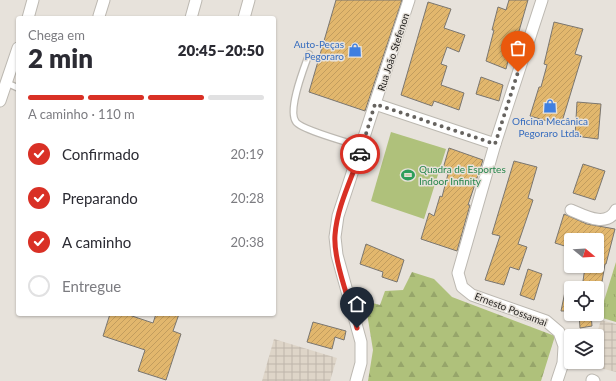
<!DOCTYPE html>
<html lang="pt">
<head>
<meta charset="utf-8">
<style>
  :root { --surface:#fff; --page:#f7f7f7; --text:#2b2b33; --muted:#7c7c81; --line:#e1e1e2; --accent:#d93025 }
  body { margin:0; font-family:Lato,sans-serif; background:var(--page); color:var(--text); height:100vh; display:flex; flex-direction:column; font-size:15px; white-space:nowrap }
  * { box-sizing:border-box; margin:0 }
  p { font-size:13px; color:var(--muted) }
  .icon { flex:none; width:22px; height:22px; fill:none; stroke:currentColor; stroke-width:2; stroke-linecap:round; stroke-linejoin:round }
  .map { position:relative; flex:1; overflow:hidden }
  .panel { position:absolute; left:16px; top:16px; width:260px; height:300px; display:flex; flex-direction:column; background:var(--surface); border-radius:4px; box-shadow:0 1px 3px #0004 }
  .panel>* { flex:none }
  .needle { width:26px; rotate:108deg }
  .fabs { position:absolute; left:564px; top:233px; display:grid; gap:8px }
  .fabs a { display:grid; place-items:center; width:40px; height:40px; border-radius:4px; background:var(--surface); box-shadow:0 1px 3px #0004; font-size:20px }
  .pin { position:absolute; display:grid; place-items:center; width:34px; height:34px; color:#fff; margin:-41px -17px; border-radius:50% 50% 50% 0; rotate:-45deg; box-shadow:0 0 4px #0007 }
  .pin .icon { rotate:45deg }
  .courier { position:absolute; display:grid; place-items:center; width:40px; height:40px; margin:-20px; border:3px solid #d93025; border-radius:50%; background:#fff; color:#222; box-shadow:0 1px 5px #0007 }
  .headline em { font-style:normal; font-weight:800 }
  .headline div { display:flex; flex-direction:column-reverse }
  .headline { display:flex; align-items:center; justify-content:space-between; height:68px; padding:0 12px }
  h1 { font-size:26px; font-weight:800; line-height:30px }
  .bar { display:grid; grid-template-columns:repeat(4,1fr); gap:6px 4px; align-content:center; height:48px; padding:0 12px }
  .bar i { height:5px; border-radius:3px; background:var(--line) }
  .bar .active { background:var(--accent) }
  .bar p { grid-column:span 4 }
  ol { padding:0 12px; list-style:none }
  li { display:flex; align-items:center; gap:12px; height:44px }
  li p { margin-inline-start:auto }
  li .icon { padding:4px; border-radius:50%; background:var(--accent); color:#fff; stroke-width:4 }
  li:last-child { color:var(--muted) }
  li i { width:22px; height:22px; border:2px solid var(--line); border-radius:50% }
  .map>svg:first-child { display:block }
</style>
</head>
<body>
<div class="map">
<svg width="616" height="381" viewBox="0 0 616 381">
  <defs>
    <pattern id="industrial-grid" width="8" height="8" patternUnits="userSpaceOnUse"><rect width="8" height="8" fill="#ded5c8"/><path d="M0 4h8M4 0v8" fill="none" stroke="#beb6ab"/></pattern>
    <pattern id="grass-tufts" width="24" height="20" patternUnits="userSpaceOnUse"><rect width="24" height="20" fill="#afc17b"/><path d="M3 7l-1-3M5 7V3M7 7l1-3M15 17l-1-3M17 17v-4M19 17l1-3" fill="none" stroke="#96a56a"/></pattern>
    <pattern id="forest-firs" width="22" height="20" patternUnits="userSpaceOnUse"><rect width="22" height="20" fill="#afc17b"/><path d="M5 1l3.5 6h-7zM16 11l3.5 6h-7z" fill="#96a56a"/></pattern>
    <pattern id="building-hatch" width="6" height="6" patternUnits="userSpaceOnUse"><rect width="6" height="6" fill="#e2b76d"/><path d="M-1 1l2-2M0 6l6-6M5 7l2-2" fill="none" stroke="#c29d5e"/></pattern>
  </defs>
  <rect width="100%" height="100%" fill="#e7e2db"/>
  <g fill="url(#industrial-grid)">
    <polygon points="601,320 616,324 616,372 588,365 589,362 597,362 596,336"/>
    <polygon points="274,339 337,358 330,381 262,381"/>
  </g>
  <polygon fill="url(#grass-tufts)" points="616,262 616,322 599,317"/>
  <polygon fill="url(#forest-firs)" points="412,272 434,279 452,297 555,336 541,381 368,381 373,350 365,301 380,305 385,291 403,290"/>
  <polygon fill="#afc17b" points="391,132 446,149 424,219 371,201"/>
  <g fill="url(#building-hatch)" stroke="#7a7670">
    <polygon points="336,0 402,0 365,111 309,92"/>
    <polygon points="509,0 528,0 517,38 514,37 506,69 486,61 494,30 492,30 498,7 506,10"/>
    <polygon points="428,2 451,9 444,28 465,35 459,52 447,47 441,64 447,66 441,85 464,93 459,110 434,101 432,106 401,95"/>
    <polygon points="554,22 583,29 575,54 582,56 561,125 530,116 539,87 541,87 547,65 544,64"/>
    <polygon points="481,77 503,85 499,101 476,94"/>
    <polygon points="577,102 601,104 598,139 575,136"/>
    <polygon points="449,148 483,160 468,205 470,205 457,251 421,239 429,213 434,216 440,196 442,197 448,174 442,172"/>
    <polygon points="514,161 537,167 528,198 533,200 518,244 527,247 519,270 510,267 504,285 485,280 500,236 492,234"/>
    <polygon points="583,164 605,171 595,200 573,193"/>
    <polygon points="564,214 587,224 615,229 606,264 605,264 601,288 582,288 585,267 597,269 597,240 571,240 571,248 555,243"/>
    <polygon points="366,244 404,260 397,282 382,277 383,272 360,264"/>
    <polygon points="528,269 542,274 534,300 520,295"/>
    <polygon points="567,282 571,282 571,311 561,311"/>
    <polygon points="110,314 126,314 153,323 156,314 179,314 173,331 181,334 166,380 138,371 145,350 103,336"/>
    <polygon points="579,314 591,314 592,326 580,328"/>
    <polygon points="313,322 346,331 344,340 335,337 332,349 307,342"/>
  </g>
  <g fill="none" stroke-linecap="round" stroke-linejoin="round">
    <g stroke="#bcb8b1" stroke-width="8">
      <g id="lane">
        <path d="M309,54C304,68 287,110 296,122C302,130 350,143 362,147"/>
        <polyline points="7,83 18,88"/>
      </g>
    </g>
    <g stroke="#bcb8b1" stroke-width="13">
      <g id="street">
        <polyline points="542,0 495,144 458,273 462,287 472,295 546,321 559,332 564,346 563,363 557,381"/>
        <polyline points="99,16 104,0"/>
        <polyline points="28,18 33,0"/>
        <polyline points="191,18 196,0"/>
        <polyline points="244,18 249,0"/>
        <polyline points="0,101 18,48"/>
        <polyline points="375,104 495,144"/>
        <path d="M571,210C585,216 607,228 616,210"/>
        <polyline points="592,380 594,381"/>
        <polyline points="356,381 361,363 361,342 337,255 335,237 338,216 409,0"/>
      </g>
    </g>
    <use href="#lane" stroke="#fff" stroke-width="5.5"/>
    <use href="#street" stroke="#fff" stroke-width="11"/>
  </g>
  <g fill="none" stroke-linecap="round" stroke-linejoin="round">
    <polyline stroke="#66635f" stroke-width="4" stroke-dasharray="0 7.2" points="360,154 375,104 495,144 518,72"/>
    <path stroke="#d93025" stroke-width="5" d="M357,328C350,303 333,260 335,235C337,207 351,180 360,154"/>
  </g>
  <defs>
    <g id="shop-bare" transform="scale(1.08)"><path d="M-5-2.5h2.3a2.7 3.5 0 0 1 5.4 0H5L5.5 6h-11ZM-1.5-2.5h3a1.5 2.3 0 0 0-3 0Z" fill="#3f7fe0" stroke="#e7e2db" stroke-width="2.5" paint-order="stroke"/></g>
    <g id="stadium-bare" transform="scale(1.08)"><path d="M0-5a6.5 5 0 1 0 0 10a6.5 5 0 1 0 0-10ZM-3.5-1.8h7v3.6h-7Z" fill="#2e9e5b" stroke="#e7e2db" stroke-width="2.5" paint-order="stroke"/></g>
  </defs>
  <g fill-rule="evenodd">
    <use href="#shop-bare" x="355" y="50"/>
    <use href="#shop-bare" x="550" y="106"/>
    <use href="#stadium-bare" x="408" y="175"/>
  </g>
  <g text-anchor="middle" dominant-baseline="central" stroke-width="3" stroke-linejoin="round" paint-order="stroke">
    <g font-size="10" fill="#366cbe" stroke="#e7e2db" text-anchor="end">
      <text x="344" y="44">Auto-Peças<tspan x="344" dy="12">Pegoraro</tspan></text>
      <text x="550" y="121" text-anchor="middle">Oficina Mecânica<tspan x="550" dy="12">Pegoraro Ltda.</tspan></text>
    </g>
    <g font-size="10" fill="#201e1c" stroke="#e7e2db">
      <text transform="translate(393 52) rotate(-72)">Rua João Stefenon</text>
      <text transform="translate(511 309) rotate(21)">Ernesto Possamai</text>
    </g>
    <g font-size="10" fill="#27864d" stroke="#e7e2db" text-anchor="start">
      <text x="419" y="169">Quadra de Esportes<tspan x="419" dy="12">Indoor Infinity</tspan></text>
    </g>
  </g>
</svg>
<div class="fabs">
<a><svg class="needle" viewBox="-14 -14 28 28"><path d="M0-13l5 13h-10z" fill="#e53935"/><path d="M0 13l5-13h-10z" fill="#7c7c81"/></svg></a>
<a><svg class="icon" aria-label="locate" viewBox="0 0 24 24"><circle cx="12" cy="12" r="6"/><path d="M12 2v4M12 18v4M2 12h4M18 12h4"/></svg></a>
<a><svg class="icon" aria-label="layers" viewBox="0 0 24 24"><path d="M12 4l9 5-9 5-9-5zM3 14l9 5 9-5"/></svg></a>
</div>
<div class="pin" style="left:518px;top:72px;background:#ea580c"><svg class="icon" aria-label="bag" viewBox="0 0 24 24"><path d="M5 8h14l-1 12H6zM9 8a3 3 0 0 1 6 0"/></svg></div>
<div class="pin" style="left:357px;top:328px;background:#1f2937"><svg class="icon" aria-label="home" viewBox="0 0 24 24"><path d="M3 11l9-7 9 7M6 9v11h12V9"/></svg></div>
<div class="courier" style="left:360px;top:154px"><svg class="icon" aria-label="car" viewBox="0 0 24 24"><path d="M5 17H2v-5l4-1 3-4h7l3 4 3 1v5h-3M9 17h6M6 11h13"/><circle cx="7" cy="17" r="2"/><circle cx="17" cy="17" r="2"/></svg></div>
<section class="panel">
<div class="headline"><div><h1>2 min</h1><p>Chega em</p></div><em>20:45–20:50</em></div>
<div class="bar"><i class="active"></i><i class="active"></i><i class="active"></i><i></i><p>A caminho · 110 m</p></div>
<ol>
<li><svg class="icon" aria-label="check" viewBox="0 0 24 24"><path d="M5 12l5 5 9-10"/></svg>Confirmado<p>20:19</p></li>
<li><svg class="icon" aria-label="check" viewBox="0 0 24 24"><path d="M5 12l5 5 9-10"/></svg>Preparando<p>20:28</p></li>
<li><svg class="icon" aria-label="check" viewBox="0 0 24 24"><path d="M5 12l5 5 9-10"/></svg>A caminho<p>20:38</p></li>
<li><i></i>Entregue</li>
</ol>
</section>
</div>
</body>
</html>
